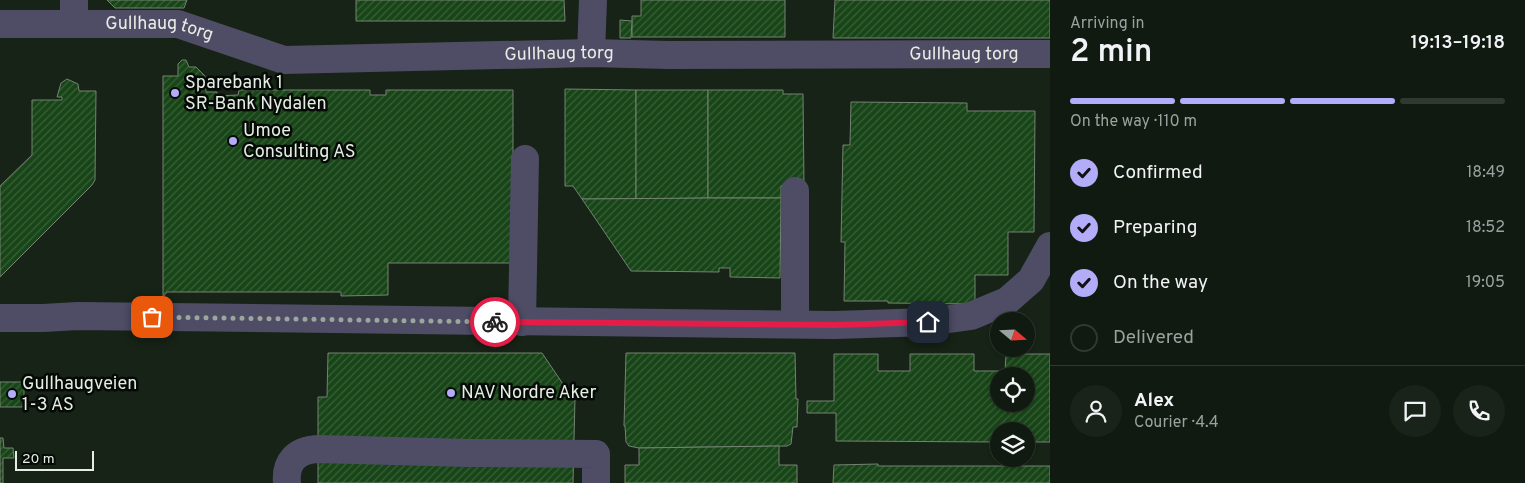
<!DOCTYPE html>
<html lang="en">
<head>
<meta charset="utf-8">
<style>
  :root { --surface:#111a10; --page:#1a2319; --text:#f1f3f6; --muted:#9ca19f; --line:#303830; --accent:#b3acf9 }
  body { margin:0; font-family:Overpass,sans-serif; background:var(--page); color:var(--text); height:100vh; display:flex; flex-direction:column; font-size:19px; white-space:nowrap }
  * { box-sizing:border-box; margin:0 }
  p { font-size:16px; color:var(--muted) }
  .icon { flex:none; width:28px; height:28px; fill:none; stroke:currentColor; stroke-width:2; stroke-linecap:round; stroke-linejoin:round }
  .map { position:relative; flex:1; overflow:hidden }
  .side { display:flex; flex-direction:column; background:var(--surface); width:475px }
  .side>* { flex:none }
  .needle { width:32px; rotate:109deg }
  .tools { position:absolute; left:990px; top:312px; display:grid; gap:10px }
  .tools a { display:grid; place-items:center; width:45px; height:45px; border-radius:50%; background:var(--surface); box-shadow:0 1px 4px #0004,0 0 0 1px var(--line); font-size:25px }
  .scale { position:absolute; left:15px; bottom:12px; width:79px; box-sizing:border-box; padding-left:5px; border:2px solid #e5ede4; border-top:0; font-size:14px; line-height:18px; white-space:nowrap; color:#e5ede4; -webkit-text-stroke:4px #060a06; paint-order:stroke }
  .pin { position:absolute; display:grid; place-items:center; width:42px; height:42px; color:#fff; margin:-21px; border-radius:10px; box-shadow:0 2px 8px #0006 }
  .courier { position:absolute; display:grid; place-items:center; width:50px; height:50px; margin:-25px; border:4px solid #e11d48; border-radius:50%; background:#fff; color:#222; box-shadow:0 1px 6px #0007 }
  .headline em { font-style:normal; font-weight:600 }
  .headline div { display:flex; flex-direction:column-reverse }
  .headline { display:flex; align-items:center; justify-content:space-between; height:85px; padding:0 20px }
  h1 { font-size:32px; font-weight:600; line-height:38px }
  .bar { display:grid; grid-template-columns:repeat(4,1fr); gap:8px 5px; align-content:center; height:60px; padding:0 20px }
  .bar i { height:6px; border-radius:4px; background:var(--line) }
  .bar .current { background:var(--accent) }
  .bar p { grid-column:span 4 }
  .line { display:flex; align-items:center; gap:12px; padding:0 20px; border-top:1px solid var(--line) }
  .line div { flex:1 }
  .round { display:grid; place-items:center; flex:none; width:52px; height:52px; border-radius:26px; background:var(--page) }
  ol { padding:0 20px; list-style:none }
  li { display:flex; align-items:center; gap:15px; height:55px }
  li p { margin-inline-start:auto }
  li .icon { padding:5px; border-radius:50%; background:var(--accent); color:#111; stroke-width:4 }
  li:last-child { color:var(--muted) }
  li i { width:28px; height:28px; border:2px solid var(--line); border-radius:50% }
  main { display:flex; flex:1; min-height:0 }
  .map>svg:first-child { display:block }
</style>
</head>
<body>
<main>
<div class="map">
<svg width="1050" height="483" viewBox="0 0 1050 483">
  <defs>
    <pattern id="building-hatch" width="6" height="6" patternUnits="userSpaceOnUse" patternTransform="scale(1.25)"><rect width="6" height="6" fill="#184517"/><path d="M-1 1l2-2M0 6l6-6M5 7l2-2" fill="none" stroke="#396039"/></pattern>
  </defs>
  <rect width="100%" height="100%" fill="#172316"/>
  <g fill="url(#building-hatch)" stroke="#748373" fill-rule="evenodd">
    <polygon points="107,0 187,0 184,8 115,8"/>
    <polygon points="356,0 564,0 565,21 356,21"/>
    <polygon points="641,0 785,0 785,37 632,37 632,16 641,16"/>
    <polygon points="835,0 1050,0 1050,38 833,38"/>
    <polygon points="620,20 632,21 631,38 620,38"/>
    <polygon points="182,60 186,60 189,67 196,67 205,76 206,92 217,92 217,96 238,95 239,90 370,90 370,95 386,95 386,90 513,90 513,263 388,263 388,295 341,296 341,292 167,292 163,297 163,76 178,76 178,64"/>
    <polygon points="67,79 78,84 79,91 96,91 95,180 92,185 0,277 0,186 32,155 32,100 62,100 62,97 57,97 61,83"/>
    <polygon points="565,89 636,90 636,199 582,199 573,186 565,186"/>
    <polygon points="636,90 708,90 708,198 636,199"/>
    <polygon points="708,90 783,90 783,94 803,94 804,186 781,186 781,198 708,198"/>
    <polygon points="851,102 967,103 967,111 1035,111 1034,232 1008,232 1008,275 975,275 975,304 888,303 888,301 844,301 845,242 841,242 843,145 850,145"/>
    <polygon points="708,198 781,198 780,278 730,277 730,268 719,268 719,272 631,271 582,199"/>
    <polygon points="328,353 542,353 565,387 565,397 575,397 573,483 318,483 318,397 327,397"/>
    <polygon points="626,353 795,353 796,399 798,399 797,427 793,427 791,444 787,446 639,448 629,446 626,442 625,426 624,426"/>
    <path d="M834,354H878V371H910V354H974V371H1005L1006,354H1050V442H1026V431H999V442L836,441V413H807V401H834ZM999,376H1026V404H999Z"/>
    <rect x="0" y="382" width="24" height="25"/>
    <polygon points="0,438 3,438 4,448 13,448 14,458 3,458 3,483 0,483"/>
    <polygon points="779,446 779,465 797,465 797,483 625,483 625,465 639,465 639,448"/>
    <polygon points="878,464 878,466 1050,466 1050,483 833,483 834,465"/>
  </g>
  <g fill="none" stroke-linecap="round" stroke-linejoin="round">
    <g stroke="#4f4d66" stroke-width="28">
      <path id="s1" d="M0,24H178L284,60L591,53L668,55L1050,54"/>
      <polyline points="74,24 74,0"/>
      <polyline points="591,53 593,0"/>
      <polyline points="795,191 795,324"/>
      <polyline points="0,318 43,318 78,316 835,325 928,322 971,316 1007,301 1031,280 1050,246"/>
      <polyline points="522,322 525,159"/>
      <path d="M287,483C285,462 296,450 318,449L468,453L596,454V483"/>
    </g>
  </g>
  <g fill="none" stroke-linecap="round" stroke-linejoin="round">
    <polyline stroke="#9da69c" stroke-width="5" stroke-dasharray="0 9" points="152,317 495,322"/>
    <polyline stroke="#e11d48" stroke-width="6" points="495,322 835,325 928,322"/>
  </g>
  <g fill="#b3acf9" stroke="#060a06" stroke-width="2">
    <circle cx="175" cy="93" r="5"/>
    <circle cx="233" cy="141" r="5"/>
    <circle cx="451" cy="393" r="5"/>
    <circle cx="12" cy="394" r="5"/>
  </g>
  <g text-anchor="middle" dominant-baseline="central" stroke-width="5" stroke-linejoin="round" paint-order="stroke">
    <g font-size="18" fill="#e5ede4" stroke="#060a06">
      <text stroke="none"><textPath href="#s1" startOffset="160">Gullhaug torg</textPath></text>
      <text stroke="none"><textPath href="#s1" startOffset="565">Gullhaug torg</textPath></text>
      <text stroke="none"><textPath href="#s1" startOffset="970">Gullhaug torg</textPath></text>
    </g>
    <g font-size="18" fill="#e5ede4" stroke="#060a06" text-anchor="start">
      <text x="185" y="83">Sparebank 1<tspan x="185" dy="21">SR-Bank Nydalen</tspan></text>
      <text x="243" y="131">Umoe<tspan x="243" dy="21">Consulting AS</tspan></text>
      <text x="22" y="384">Gullhaugveien<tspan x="22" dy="21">1-3 AS</tspan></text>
      <text x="461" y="393">NAV Nordre Aker</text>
    </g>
  </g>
</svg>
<div class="tools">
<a><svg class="needle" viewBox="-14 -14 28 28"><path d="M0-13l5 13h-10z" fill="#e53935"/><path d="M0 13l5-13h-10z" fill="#9ca19f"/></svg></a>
<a><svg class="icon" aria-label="locate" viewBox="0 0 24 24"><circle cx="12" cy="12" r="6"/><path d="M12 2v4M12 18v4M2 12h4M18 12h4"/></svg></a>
<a><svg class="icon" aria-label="layers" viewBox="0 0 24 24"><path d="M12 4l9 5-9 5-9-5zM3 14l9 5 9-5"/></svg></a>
</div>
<div class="scale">20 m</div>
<div class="pin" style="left:152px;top:317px;background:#ea580c"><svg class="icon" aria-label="bag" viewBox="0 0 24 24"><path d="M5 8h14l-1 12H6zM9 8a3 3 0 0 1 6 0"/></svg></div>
<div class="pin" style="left:928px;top:322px;background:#1f2937"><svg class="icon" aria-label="home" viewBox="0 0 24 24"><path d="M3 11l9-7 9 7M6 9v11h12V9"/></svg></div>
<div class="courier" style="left:495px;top:322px"><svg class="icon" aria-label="bike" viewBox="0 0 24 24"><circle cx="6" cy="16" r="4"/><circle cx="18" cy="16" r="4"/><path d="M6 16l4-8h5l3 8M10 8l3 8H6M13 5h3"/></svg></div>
</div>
<section class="side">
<div class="headline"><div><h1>2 min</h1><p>Arriving in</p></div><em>19:13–19:18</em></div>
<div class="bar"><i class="current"></i><i class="current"></i><i class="current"></i><i></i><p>On the way · 110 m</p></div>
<ol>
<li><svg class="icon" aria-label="check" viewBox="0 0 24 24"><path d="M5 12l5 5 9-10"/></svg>Confirmed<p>18:49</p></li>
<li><svg class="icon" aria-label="check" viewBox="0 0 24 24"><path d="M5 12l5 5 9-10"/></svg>Preparing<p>18:52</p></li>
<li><svg class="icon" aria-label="check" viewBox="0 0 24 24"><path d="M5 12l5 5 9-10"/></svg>On the way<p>19:05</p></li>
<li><i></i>Delivered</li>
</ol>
<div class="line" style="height:90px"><a class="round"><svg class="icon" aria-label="person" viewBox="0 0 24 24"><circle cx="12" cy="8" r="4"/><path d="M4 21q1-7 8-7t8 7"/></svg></a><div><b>Alex</b><p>Courier · 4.4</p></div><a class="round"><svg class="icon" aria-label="chat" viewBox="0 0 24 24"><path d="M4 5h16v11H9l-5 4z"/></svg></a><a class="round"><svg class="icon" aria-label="phone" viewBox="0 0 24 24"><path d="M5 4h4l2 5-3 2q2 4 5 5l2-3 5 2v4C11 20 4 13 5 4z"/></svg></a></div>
</section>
</main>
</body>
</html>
